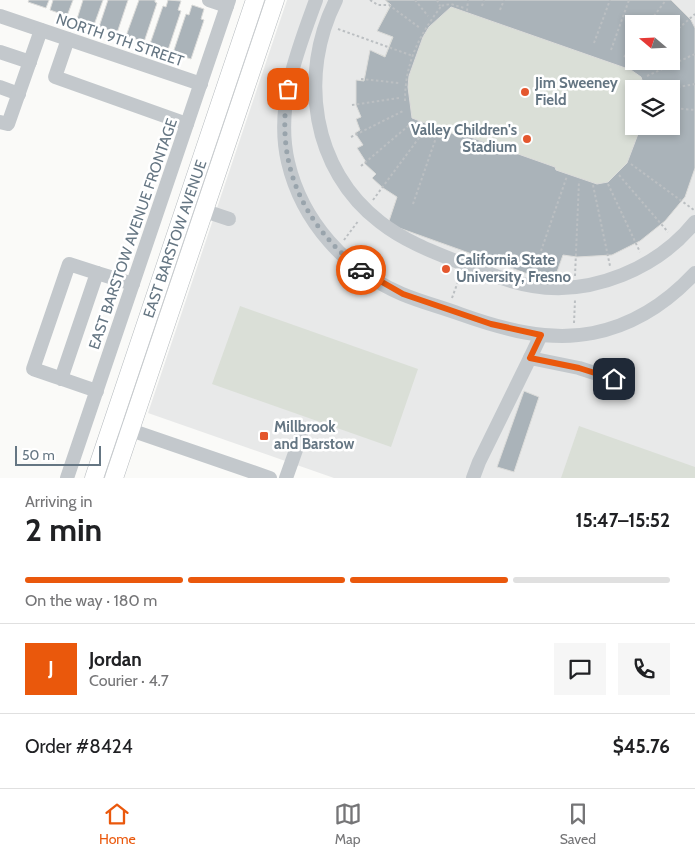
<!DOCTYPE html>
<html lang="en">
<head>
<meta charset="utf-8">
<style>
  :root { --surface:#fff; --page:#f6f6f6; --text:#202124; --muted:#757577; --line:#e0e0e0; --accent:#ea580c }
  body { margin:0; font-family:Cabin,sans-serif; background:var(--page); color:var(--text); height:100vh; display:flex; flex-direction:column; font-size:19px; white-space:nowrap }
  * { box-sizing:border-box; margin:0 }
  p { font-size:16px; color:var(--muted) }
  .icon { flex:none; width:28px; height:28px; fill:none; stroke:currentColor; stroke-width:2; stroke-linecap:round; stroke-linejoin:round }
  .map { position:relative; height:478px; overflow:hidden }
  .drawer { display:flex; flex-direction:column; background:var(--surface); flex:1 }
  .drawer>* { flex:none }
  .needle { width:32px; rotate:289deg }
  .controls { position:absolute; left:625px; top:15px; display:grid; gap:10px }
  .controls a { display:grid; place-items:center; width:55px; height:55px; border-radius:0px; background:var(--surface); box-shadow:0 2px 8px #0003; font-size:25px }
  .scale { position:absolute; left:15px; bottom:12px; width:86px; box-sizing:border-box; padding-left:5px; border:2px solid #657683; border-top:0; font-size:14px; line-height:18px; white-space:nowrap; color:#657683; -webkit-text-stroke:4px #fff; paint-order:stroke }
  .pin { position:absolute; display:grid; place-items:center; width:42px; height:42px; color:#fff; margin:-21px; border-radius:10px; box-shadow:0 2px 8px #0006 }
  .courier { position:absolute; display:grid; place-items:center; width:50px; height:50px; margin:-25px; border:4px solid #ea580c; border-radius:50%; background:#fff; color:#222; box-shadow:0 1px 6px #0007 }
  .overview em { font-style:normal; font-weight:700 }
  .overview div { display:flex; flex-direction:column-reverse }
  .overview { display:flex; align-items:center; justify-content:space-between; height:85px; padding:0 25px }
  h1 { font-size:32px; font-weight:700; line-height:38px }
  .bar { display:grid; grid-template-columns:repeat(4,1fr); gap:8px 5px; align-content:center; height:60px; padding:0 25px }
  .bar i { height:6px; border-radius:4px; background:var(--line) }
  .bar .on { background:var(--accent) }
  .bar p { grid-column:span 4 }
  .line { display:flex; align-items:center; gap:12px; padding:0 25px; border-top:1px solid var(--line) }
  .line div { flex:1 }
  .round { display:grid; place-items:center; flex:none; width:52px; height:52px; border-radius:0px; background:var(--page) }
  .dock { display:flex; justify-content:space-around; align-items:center; height:70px; border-top:1px solid var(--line); background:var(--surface); font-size:14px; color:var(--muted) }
  .dock a { display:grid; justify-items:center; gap:2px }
  .dock .on { color:var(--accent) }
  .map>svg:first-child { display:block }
</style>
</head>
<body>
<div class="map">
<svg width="695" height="478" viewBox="0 0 695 478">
  <rect width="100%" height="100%" fill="#fafaf8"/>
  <path fill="#e8e9e9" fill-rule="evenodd" d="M287,0H695V478H334L148,413ZM634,24H671V61H634ZM634,89H671V126H634Z"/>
  <g fill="#dadfd7" fill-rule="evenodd">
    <path d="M385,0H671L691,20L695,28V168L685,197L665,221L640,241L577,257L563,255L553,283L388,224L397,197L383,188L372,178L376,174L364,163L366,161L357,148L363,145L355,133L360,130L356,119L361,117L356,105V80H364L370,50L385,56L392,37L377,31L390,5ZM634,24H671V61H634ZM634,89H671V126H634Z"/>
    <polygon points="240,306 418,369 391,447 212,384"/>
    <polygon points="579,426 695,467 695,478 561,478"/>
  </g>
  <g fill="#aab3b9" stroke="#dcdcda" fill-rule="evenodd">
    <polygon points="29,0 49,0 46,8 28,2"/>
    <polygon points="53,0 73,0 67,16 50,10"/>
    <polygon points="83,0 103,0 94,25 77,19"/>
    <polygon points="108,0 128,0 117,33 99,27"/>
    <polygon points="139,0 155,0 155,2 157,3 144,42 126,36"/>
    <polygon points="168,0 181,1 178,10 181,11 168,50 150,44 163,6 166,7"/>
    <path d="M385,0H671L691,20L695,28V168L685,197L665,221L640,241L612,255L577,257L563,255L553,283L388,224L397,197L383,188L372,178L376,174L364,163L366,162L357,148L363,145L355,133L360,130L356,119L361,117L356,105V80L364,81L370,50L385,57L393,37L377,31L391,5ZM451,7L631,70L641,77L645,89H671V126H641L627,163L608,182L597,184L556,170L555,167L456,132L454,134L412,118L408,87L409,76L423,37L429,27ZM634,24H671V61H634Z"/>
    <polygon points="192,5 204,9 201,19 204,20 191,59 173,53 186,14 189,15"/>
    <polygon points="524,391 539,397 514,472 497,467"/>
  </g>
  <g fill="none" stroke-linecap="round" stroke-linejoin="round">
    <g stroke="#b5babe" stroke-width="19">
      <g id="major">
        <polyline points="94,478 255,0"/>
        <polyline points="114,478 275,0"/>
      </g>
    </g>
    <g stroke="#bbbfc2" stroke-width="2" stroke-dasharray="2.5 2.5" stroke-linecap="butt">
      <polyline points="370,0 378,5 389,5 420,28"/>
      <polyline points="415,0 428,16"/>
      <polyline points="437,0 440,6"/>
      <polyline points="482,6 484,0"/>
      <polyline points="500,10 504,0"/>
      <polyline points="467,11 468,0"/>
      <polyline points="648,24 666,0"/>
      <polyline points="338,29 413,56"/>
      <polyline points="671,35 695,14"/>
      <polyline points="594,43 610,0"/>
      <polyline points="611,50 629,0"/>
      <polyline points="624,57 634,43"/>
      <polyline points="647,76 695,54"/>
      <polyline points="361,79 399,83"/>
      <polyline points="668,89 695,84"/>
      <path d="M405,101C405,64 418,37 440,8V6L451,4L464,8"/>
      <polyline points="352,105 399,98"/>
      <polyline points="671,108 695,110"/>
      <polyline points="351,137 403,111"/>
      <polyline points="631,164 694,210"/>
      <polyline points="361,166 414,121"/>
      <polyline points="619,175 668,232"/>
      <polyline points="608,184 640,252"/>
      <polyline points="593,185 610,266"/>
      <polyline points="373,200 427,127"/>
      <polyline points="413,204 438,132"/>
      <polyline points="344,240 359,220"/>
      <polyline points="541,251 567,176"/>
      <polyline points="575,276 579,181"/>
      <polyline points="452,298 460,276"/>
      <polyline points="574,323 575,300"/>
    </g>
    <g stroke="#c3c8cc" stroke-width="14">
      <polyline points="209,0 227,6"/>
      <path d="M316,0C297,52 275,106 288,162C302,222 346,270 402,294C421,302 441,307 460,314C502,329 548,342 593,333C634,325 667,303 695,273"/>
      <path d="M336,0C298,75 312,170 380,222C404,241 433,252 461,263C485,272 508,282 533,286C592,296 658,268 695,222"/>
      <polyline points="0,16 201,84"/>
      <polyline points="68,39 55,77 187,124"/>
      <polyline points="0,52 30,62"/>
      <polyline points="0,87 19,94"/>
      <polyline points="0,122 8,124 41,30"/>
      <polyline points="205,211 229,219"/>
      <polyline points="97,273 133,284"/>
      <polyline points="530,358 541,335"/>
      <path d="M61,379L97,273L69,264L33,369C54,376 76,384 97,391"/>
      <polyline points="113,424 270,478"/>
      <polyline points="67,478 229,0"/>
      <polyline points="286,478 301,436"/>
      <polyline points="473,478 479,462 530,358 579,368 613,379"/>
    </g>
    <use href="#major" stroke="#fff" stroke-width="18"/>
  </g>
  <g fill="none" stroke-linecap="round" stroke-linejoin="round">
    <path stroke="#99a4ac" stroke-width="5" stroke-dasharray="0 9" d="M288,89C275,164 302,223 361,270"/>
    <polyline stroke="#ea580c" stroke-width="6" points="361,270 403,294 491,324 541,335 530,358 579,368 614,379"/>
  </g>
  <g fill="#e4572e" stroke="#fff" stroke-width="2">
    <circle cx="525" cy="92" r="5"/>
    <circle cx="527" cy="139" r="5"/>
    <circle cx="446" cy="269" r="5"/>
    <rect x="259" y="431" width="10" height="10" rx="2.5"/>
  </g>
  <g text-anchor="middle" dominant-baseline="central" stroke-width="5" stroke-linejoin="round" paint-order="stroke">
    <g font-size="15" fill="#657683" stroke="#fff">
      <text transform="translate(120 40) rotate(19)">NORTH 9TH STREET</text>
      <text transform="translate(133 234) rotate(-71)">EAST BARSTOW AVENUE FRONTAGE</text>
      <text transform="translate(175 239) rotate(-71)">EAST BARSTOW AVENUE</text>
    </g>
    <g font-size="15" font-weight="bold" fill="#657683" stroke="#fff" text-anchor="start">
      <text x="535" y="83">Jim Sweeney<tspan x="535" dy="17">Field</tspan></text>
      <text x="517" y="130" text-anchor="end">Valley Children's<tspan x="517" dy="17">Stadium</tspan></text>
      <text x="456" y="260">California State<tspan x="456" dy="17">University, Fresno</tspan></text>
      <text x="274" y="427">Millbrook<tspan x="274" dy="17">and Barstow</tspan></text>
    </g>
  </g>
</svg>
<div class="controls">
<a><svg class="needle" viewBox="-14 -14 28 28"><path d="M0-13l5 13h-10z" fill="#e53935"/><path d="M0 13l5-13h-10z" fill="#757577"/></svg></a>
<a><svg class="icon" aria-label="layers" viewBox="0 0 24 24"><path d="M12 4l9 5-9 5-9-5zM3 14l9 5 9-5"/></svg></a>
</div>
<div class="scale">50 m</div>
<div class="pin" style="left:288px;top:89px;background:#ea580c"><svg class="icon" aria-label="bag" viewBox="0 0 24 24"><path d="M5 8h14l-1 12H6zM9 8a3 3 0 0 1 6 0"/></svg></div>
<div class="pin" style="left:614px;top:379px;background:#1f2937"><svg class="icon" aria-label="home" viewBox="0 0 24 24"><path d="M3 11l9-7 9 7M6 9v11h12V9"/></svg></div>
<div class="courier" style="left:361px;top:270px"><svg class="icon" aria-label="car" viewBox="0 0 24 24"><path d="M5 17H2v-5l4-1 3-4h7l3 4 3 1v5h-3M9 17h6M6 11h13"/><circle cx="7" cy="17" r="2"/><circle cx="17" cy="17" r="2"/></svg></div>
</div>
<section class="drawer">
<div class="overview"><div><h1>2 min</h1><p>Arriving in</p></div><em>15:47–15:52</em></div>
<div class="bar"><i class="on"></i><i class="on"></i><i class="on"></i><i></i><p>On the way · 180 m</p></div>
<div class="line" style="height:90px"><b class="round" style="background:var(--accent);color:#fff">J</b><div><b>Jordan</b><p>Courier · 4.7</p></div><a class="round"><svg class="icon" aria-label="chat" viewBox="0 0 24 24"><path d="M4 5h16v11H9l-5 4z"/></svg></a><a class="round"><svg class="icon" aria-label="phone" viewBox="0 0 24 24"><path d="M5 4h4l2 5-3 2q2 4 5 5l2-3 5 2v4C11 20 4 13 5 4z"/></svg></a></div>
<div class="line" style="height:65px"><div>Order #8424</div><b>$45.76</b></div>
</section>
<nav class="dock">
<a class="on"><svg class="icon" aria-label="home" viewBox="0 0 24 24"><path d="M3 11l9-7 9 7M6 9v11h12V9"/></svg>Home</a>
<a><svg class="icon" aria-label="map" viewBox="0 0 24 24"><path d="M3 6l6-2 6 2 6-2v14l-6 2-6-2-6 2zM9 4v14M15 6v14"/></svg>Map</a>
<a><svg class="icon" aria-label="saved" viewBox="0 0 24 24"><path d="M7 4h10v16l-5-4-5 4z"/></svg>Saved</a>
</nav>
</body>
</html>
